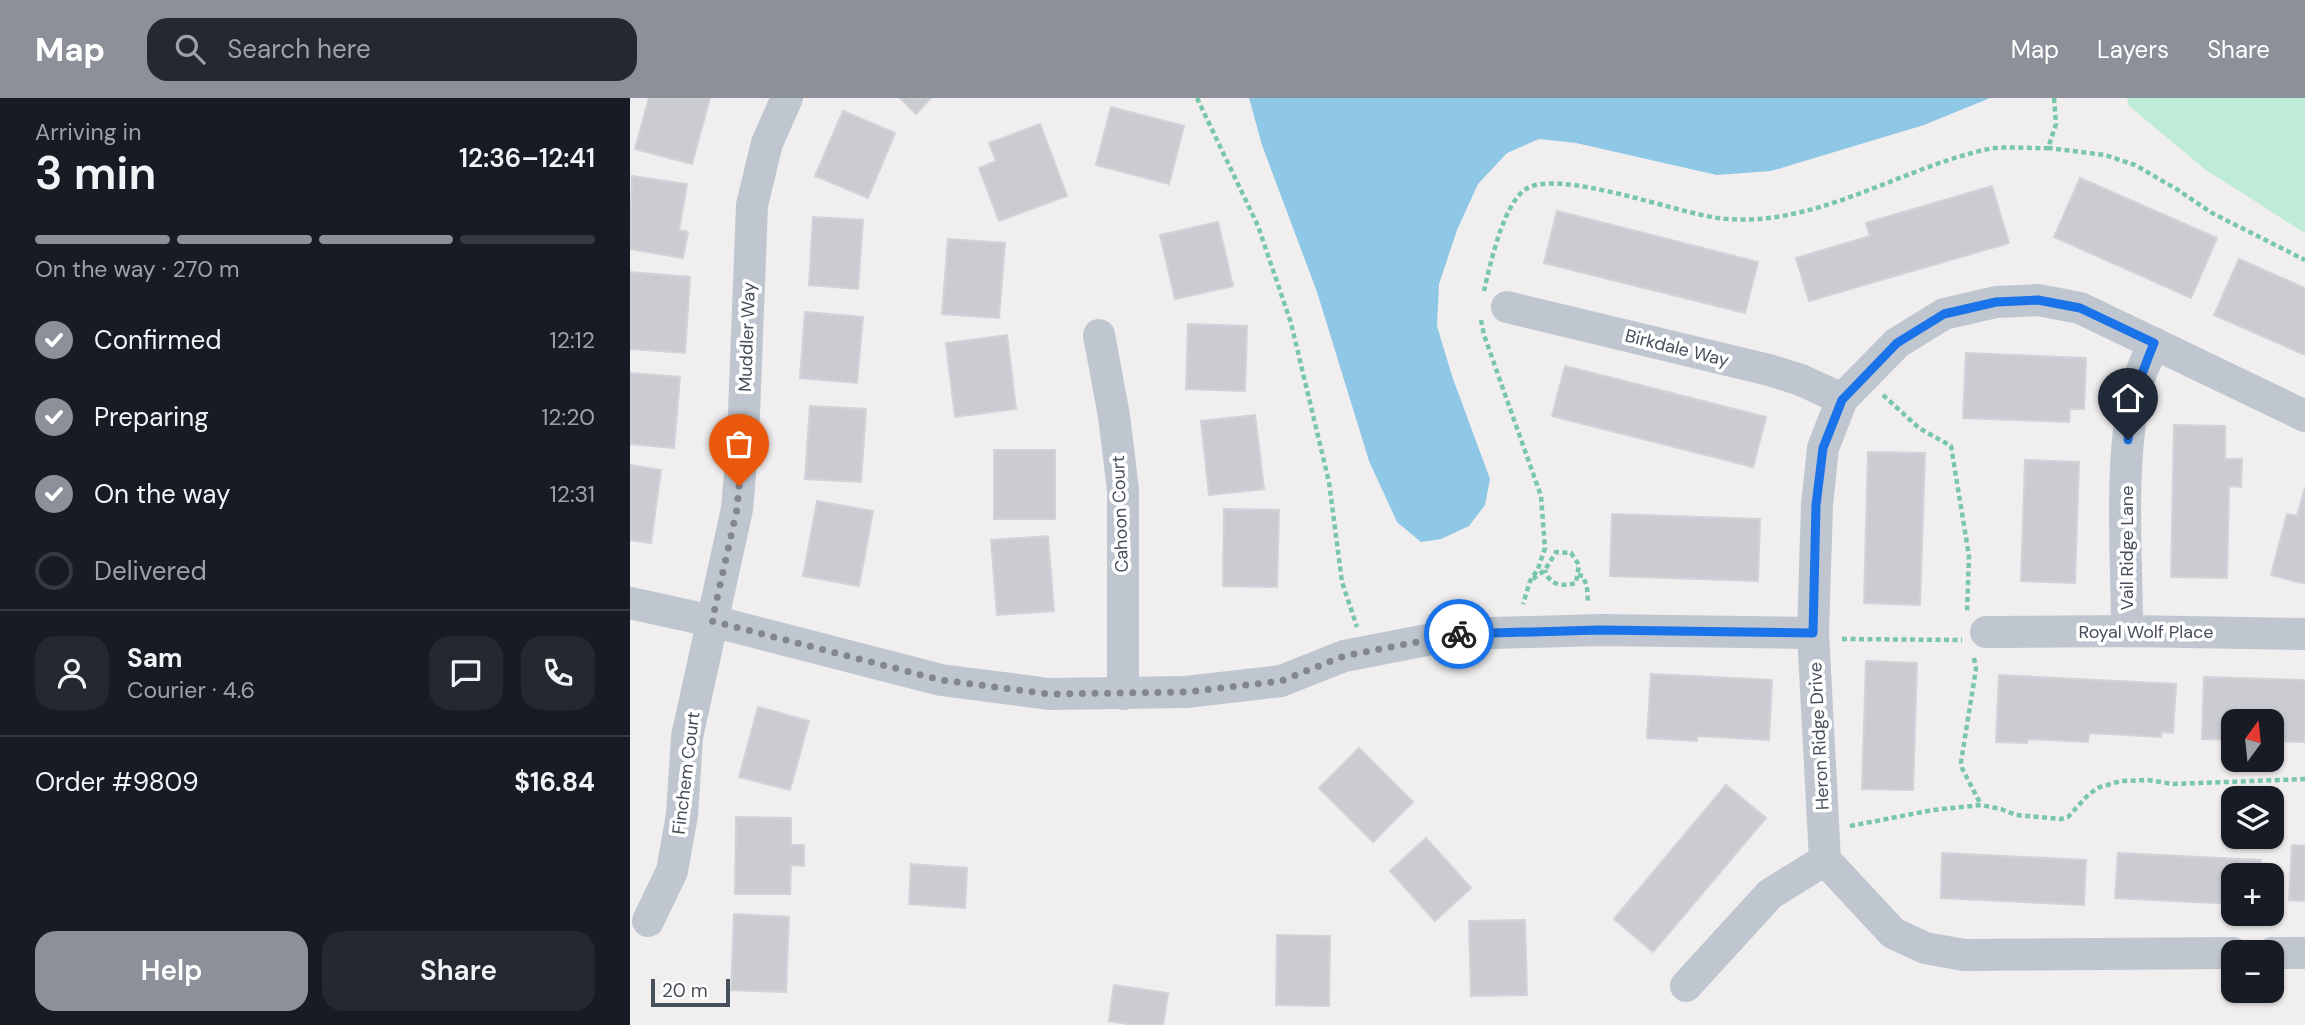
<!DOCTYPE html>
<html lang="en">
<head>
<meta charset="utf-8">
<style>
  :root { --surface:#171b24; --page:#242831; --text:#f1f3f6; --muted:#9ea1a6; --line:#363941; --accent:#8c9099 }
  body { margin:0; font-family:"DM Sans",sans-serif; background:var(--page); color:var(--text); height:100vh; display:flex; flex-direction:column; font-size:26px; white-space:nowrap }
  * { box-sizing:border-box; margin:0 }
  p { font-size:23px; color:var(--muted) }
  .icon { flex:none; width:38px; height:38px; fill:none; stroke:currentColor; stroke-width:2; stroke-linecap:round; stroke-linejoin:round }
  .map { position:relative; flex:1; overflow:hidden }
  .drawer { display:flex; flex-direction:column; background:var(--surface); width:630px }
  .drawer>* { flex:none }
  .needle { width:46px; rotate:15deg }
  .fabs { position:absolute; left:1591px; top:611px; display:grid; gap:14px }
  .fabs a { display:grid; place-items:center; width:63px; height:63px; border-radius:14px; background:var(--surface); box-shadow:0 2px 5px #0004; font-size:35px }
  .scale { position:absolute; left:21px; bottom:18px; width:79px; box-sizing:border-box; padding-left:7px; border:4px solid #474f5a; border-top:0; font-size:19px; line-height:24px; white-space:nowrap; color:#474f5a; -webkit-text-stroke:5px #fff; paint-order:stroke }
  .pin { position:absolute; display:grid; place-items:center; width:60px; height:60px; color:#fff; margin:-72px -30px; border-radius:50% 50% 50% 0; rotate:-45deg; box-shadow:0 0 7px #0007 }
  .pin .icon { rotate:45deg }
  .courier { position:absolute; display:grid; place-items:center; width:70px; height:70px; margin:-35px; border:5px solid #1a73e8; border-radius:50%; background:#fff; color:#222; box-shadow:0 2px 9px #0007 }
  .head em { font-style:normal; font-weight:600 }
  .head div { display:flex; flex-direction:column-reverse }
  .head { display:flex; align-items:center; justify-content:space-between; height:119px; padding:0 35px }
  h1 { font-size:46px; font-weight:600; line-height:52px }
  .bar { display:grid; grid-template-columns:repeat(4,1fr); gap:10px 7px; align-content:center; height:84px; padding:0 35px }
  .bar i { height:9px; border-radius:5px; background:var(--line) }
  .bar .current { background:var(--accent) }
  .bar p { grid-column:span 4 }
  .line { display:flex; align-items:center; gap:18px; padding:0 35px; border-top:2px solid var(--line) }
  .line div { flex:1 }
  .round { display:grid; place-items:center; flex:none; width:74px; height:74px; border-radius:21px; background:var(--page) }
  ol { padding:0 35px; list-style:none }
  li { display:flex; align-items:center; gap:21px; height:77px }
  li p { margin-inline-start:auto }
  li .icon { padding:7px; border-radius:50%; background:var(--accent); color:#fff; stroke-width:4 }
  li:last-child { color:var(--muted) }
  li i { width:38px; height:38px; border:4px solid var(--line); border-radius:50% }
  .action { display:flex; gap:14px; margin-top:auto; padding:14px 35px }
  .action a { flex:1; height:80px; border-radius:21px; background:var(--accent); color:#fff; font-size:28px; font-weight:600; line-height:80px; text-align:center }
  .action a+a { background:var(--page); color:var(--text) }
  header { display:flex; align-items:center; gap:42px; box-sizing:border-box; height:98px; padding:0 35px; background:var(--accent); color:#fff }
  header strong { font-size:33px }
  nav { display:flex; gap:38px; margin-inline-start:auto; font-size:24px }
  .search { width:490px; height:63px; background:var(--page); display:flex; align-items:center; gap:18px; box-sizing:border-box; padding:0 24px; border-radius:21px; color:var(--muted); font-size:26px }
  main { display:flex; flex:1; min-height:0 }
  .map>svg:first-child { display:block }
</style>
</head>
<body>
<header>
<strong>Map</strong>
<div class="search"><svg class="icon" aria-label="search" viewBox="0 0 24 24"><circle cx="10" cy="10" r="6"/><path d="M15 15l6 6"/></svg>Search here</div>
<nav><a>Map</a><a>Layers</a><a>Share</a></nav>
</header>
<main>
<section class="drawer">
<div class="head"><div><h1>3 min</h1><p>Arriving in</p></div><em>12:36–12:41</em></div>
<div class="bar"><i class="current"></i><i class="current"></i><i class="current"></i><i></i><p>On the way · 270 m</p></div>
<ol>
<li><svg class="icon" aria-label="check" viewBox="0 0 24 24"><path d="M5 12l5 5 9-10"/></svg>Confirmed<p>12:12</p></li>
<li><svg class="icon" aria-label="check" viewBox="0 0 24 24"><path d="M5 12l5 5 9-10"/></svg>Preparing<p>12:20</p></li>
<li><svg class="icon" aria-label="check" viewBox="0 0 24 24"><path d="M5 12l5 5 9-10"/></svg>On the way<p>12:31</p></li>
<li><i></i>Delivered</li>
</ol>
<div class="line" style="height:126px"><a class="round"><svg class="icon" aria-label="person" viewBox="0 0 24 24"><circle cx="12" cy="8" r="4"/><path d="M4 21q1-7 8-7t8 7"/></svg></a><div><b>Sam</b><p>Courier · 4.6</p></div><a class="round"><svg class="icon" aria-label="chat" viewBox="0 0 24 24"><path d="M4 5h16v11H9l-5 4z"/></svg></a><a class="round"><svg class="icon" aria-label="phone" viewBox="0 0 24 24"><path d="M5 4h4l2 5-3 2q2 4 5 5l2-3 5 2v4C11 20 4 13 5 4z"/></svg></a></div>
<div class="line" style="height:91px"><div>Order #9809</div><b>$16.84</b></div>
<div class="action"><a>Help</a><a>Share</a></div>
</section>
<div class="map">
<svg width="1675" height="927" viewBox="0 0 1675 927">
  <rect width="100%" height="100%" fill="#f0eeee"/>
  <polygon fill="#bfecd6" points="1497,0 1675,0 1675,135 1576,72 1499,8"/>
  <polygon fill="#8fc8e6" points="619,0 1360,0 1294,27 1141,73 1087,77 946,45 909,41 877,55 848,86 827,132 809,186 807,228 822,278 860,381 855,407 839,428 811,441 791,444 767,424 739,363 687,194 632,47"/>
  <g fill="#cbccd2" stroke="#d2d3d9" stroke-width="2">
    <polygon points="19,0 80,0 62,66 5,51"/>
    <polygon points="270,0 301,0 286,16"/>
    <polygon points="481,9 554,28 539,86 466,67"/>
    <polygon points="213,13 265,35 238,100 185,78"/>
    <polygon points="410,26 437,98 369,123 349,70 366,63 359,45"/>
    <polygon points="2,78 57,86 49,132 58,134 53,160 0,151"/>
    <polygon points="1450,80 1587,140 1561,200 1424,139"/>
    <polygon points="1362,88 1379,145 1179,203 1166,160 1240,138 1236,125"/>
    <polygon points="927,113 1128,164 1115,215 914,165"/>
    <polygon points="183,119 233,122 228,191 179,187"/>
    <polygon points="588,124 603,188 545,201 530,137"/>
    <polygon points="318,141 375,145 369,220 312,216"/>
    <polygon points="1609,161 1675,190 1675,257 1584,217"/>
    <polygon points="0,174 60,179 55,255 0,251"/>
    <polygon points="175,214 233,219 227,285 170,280"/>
    <polygon points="558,226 617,228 615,293 556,291"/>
    <polygon points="377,237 386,311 325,319 316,245"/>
    <polygon points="1336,255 1456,260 1454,311 1440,311 1439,324 1333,320"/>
    <polygon points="935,268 1136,319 1123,369 922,318"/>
    <polygon points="0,275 50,279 44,350 0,346"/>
    <polygon points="180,308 236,311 231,384 175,381"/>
    <polygon points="625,317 634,391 579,397 571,323"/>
    <polygon points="1544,327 1595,328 1595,361 1612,361 1611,389 1599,388 1597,480 1541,479"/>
    <rect x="364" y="352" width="61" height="69"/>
    <polygon points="1238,354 1295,355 1290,507 1234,505"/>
    <polygon points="1395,362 1449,364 1445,485 1391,483"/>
    <polygon points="0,367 31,372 21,445 0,442"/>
    <polygon points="1675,389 1675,486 1641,477 1657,416 1667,418"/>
    <polygon points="187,403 243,413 229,488 173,478"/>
    <polygon points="594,411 649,412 647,489 593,488"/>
    <polygon points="982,416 1130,421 1128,483 980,478"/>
    <polygon points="418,438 424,513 367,517 361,442"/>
    <polygon points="1236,563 1287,565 1283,692 1232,691"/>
    <polygon points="1021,576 1142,582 1139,642 1067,638 1067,643 1017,640"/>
    <polygon points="1369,577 1546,586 1543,635 1531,634 1531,639 1459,635 1458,644 1398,641 1397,645 1366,644"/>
    <polygon points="1574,579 1675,582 1675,644 1642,643 1642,623 1603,623 1603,642 1572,641"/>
    <polygon points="128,609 179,623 160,692 109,679"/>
    <polygon points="729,650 783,704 743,744 689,690"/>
    <polygon points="1096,687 1136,720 1023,854 984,821"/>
    <polygon points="106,719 161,720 161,747 174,747 174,768 161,767 160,796 105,796"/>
    <polygon points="796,740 841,790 805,823 760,773"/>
    <polygon points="1662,747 1675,748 1675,803 1659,802"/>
    <polygon points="1312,755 1456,762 1454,807 1311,800"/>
    <polygon points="1488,755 1631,762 1630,777 1603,777 1603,806 1485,800"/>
    <polygon points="281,766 337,770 335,810 279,806"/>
    <polygon points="104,816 159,819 156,894 101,892"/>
    <polygon points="895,822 897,897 841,898 839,823"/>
    <polygon points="647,837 700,838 699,908 646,907"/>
    <polygon points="484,887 538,895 533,927 503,927 479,923"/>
  </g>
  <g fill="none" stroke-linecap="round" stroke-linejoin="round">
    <g stroke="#79c7ab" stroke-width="4.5" stroke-dasharray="5 3.5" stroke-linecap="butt">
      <polyline points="567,0 628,128 661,225 699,384 712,484 727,529"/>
      <polyline points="1424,0 1426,26 1418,50 1475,57 1505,67 1548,92 1582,115 1675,162"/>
      <path d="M854,193C860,167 873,106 896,91C928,70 1047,115 1088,120C1181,132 1266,72 1354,52C1374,47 1397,51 1418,50"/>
      <polyline points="851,222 854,237 911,398 915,450 908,471 900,483 893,506"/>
      <polyline points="1253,297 1289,330 1321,348 1339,458 1337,514"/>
      <polyline points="948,477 953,478 957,489 958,506"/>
      <path d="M903,481L915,472L926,454L941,455L949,467L946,485C932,489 919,487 915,472"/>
      <polyline points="1212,541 1332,542"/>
      <polyline points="1344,560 1346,571 1331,664 1332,670 1351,707"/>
      <polyline points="1220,728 1303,712 1351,707 1371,711 1386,717 1431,721 1438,719 1459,696 1470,689 1491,683 1518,682 1543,686 1675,681"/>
    </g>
    <g stroke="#bfc6cf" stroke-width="32">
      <polyline points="877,209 1139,272 1171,282 1212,301"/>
      <polyline points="469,237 484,318 493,392 493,596"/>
      <polyline points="0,505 82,523 311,582 419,596 556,594 651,583 714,558 828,536 970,532 1183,535"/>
      <path d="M1497,533C1497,455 1488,359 1508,285C1511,271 1519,258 1524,245"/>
      <polyline points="1356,534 1497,533 1675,536"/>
      <polyline points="18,823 42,773 52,717 57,639 107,411 113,341 122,107 137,45 157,0"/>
      <polyline points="1603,855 1334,857 1295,850 1263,835 1195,762 1183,535 1187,407 1193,350 1212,301 1267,245 1314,216 1366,204 1408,202 1450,210 1675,318"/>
      <polyline points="1642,855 1675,855"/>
      <polyline points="1056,888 1140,796 1195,762"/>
    </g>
  </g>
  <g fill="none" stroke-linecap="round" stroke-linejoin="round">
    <polyline stroke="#82878e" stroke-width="7" stroke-dasharray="0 12.6" points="109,388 107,411 82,523 311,582 419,596 556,594 651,583 714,558 829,536"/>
    <path stroke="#1a73e8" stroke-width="9" d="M829,536L970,532L1183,535L1186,407L1193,350L1212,302L1267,245L1314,216L1366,204L1408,202L1450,210L1524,245C1510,279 1501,305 1498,342"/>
  </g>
  <g text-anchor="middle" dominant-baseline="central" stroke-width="7" stroke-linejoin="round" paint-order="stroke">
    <g font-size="18" fill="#474f5a" stroke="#fff">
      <text transform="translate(117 239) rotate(-88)">Muddler Way</text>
      <text transform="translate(1047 250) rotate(14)">Birkdale Way</text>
      <text transform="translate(490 416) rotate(-92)">Cahoon Court</text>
      <text transform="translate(1497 450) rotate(-90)">Vail Ridge Lane</text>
      <text x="1516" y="534">Royal Wolf Place</text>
      <text transform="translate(1189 638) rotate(-93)">Heron Ridge Drive</text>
      <text transform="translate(56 675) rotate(-83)">Finchem Court</text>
    </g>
  </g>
</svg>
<div class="fabs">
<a><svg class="needle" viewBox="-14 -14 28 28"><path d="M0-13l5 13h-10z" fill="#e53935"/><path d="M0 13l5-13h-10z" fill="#9ea1a6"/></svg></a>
<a><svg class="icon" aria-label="layers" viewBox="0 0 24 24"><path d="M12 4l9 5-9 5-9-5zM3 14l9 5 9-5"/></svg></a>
<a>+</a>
<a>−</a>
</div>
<div class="scale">20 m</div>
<div class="pin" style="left:109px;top:388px;background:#ea580c"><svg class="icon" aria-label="bag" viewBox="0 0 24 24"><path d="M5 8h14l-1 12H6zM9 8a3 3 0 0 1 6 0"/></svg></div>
<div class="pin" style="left:1498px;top:342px;background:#1f2937"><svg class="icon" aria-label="home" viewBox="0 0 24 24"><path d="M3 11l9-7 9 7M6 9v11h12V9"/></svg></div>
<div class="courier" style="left:829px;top:536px"><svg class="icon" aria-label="bike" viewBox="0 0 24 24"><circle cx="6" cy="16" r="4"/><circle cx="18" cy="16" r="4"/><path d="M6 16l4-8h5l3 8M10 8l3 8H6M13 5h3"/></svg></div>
</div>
</main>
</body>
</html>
